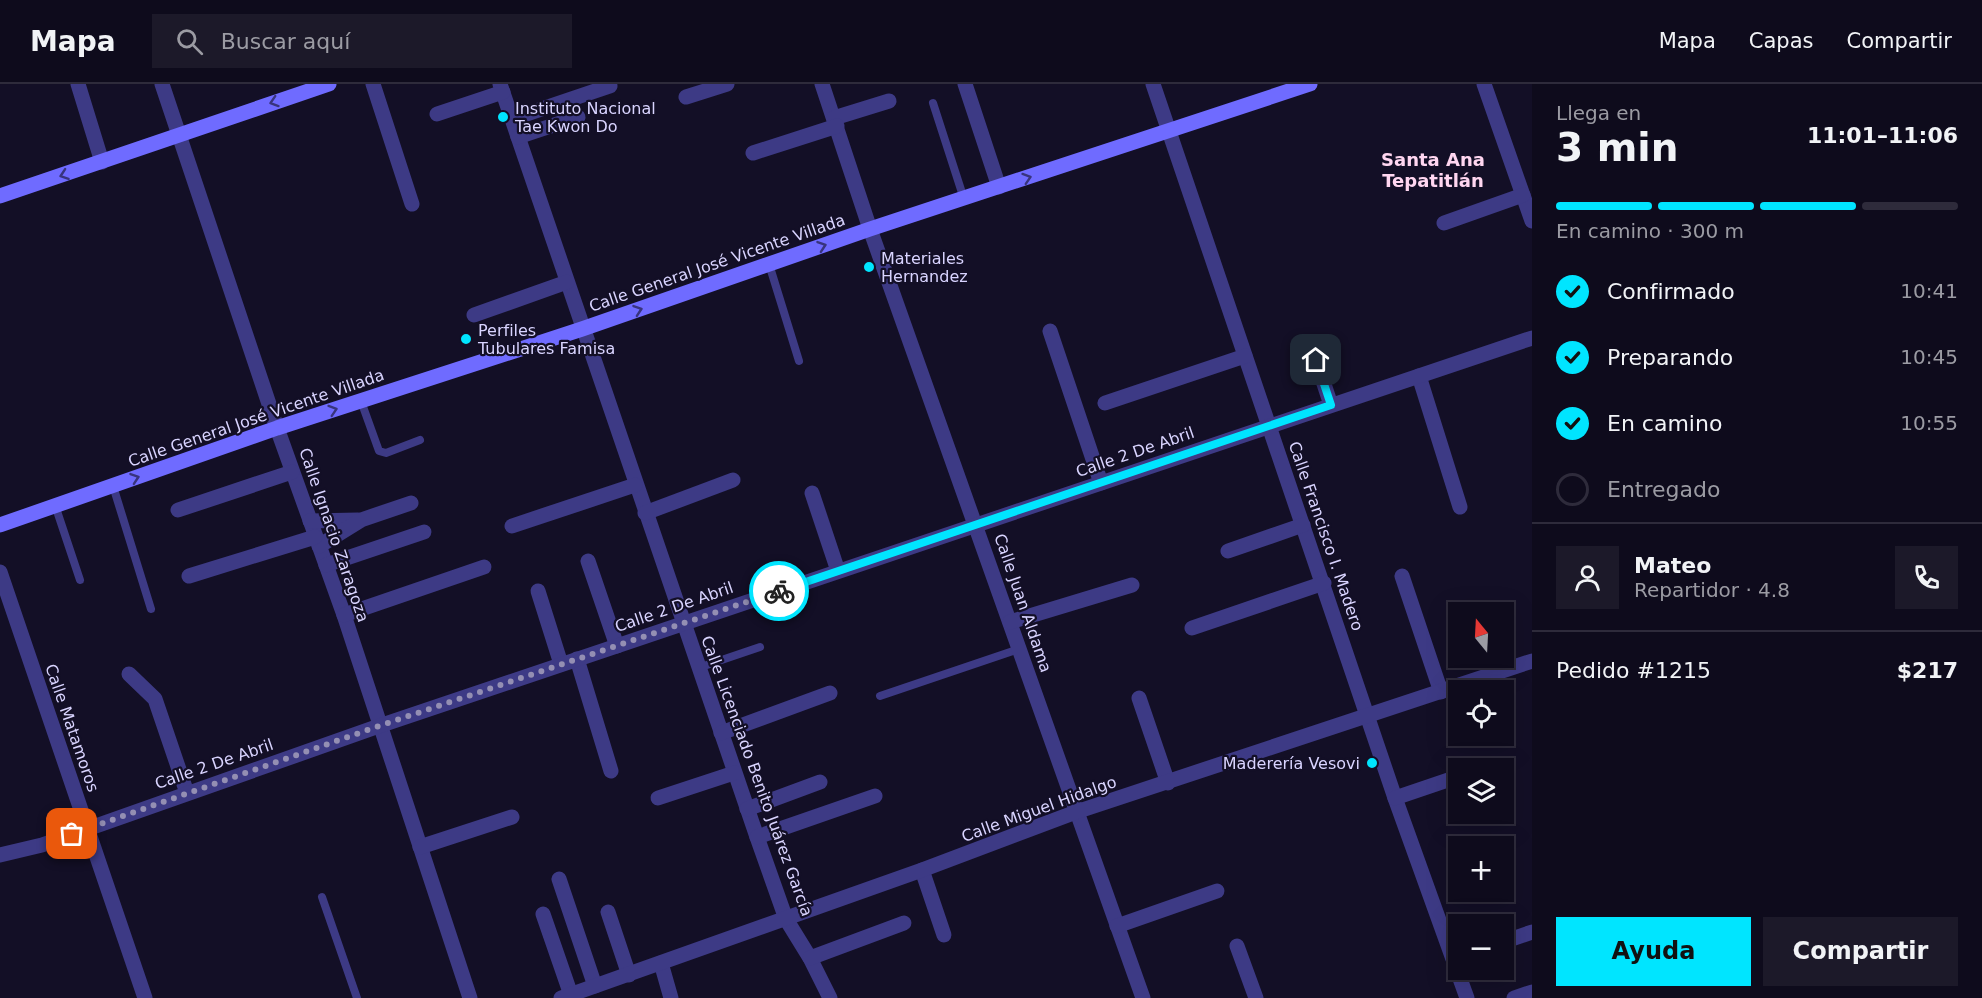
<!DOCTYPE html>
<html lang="es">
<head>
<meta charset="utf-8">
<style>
  :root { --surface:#0e0b1c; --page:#1c1929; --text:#f1f3f6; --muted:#9b9ba3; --line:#2e2b3b; --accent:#00e5ff }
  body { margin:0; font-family:"DejaVu Sans",sans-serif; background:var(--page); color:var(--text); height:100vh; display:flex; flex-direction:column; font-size:22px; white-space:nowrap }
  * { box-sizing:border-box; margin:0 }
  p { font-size:20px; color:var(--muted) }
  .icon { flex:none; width:33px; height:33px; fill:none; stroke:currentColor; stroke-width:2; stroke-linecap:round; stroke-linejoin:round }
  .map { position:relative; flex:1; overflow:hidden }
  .sheet { display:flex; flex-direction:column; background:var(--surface); width:450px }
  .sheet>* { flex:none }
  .needle { width:39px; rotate:342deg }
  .tools { position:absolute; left:1448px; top:518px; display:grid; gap:12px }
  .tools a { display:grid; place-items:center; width:66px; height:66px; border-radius:0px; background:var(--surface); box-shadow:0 6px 24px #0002,0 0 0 2px var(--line); font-size:30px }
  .pin { position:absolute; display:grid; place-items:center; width:51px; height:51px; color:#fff; margin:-26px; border-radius:12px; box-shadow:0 3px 9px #0006 }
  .courier { position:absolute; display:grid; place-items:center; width:60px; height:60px; margin:-30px; border:4px solid #00e5ff; border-radius:50%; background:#fff; color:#222; box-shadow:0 2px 8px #0007 }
  .headline em { font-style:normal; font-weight:700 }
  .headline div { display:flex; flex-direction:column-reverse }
  .headline { display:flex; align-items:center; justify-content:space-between; height:102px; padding:0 24px }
  h1 { font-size:39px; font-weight:700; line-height:45px }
  .bar { display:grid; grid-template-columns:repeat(4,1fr); gap:9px 6px; align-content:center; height:72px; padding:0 24px }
  .bar i { height:8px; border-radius:4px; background:var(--line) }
  .bar .on { background:var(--accent) }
  .bar p { grid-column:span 4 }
  .line { display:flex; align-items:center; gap:15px; padding:0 24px; border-top:2px solid var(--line) }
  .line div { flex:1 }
  .round { display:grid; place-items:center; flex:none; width:63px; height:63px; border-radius:0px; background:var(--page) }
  ol { padding:0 24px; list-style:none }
  li { display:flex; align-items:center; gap:18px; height:66px }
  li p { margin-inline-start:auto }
  li .icon { padding:6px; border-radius:50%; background:var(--accent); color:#111; stroke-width:4 }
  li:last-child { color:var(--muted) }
  li i { width:33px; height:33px; border:3px solid var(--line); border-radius:50% }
  .action { display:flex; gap:12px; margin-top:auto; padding:12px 24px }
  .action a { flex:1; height:69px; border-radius:0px; background:var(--accent); color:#111; font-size:24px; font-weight:700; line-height:69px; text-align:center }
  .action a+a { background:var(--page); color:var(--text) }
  header { display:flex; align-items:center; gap:36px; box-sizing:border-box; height:84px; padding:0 30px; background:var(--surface); border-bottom:2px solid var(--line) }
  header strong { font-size:28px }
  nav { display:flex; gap:33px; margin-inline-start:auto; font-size:21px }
  .search { width:420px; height:54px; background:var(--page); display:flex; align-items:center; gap:15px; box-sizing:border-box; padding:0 21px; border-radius:0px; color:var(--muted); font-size:22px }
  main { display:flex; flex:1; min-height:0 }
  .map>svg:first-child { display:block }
</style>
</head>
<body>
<header>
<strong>Mapa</strong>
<div class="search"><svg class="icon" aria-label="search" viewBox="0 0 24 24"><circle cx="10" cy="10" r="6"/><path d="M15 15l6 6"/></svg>Buscar aquí</div>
<nav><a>Mapa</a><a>Capas</a><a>Compartir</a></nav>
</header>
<main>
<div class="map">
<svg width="1532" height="914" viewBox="0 0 1532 914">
  <rect width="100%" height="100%" fill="#130f26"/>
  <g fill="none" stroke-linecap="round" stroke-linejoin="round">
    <g stroke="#3d3a85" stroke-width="8">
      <polyline points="933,19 964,115"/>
      <polyline points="769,180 799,277"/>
      <polyline points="361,317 379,367 386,369 420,356"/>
      <polyline points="113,402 151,525"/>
      <polyline points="55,421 80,496"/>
      <polyline points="698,584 760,563"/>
      <polyline points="880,612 1019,565"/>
      <polyline points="322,813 357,914"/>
    </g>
    <g stroke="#3d3a85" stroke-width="15">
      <polyline points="78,0 102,78"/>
      <polyline points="162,0 277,344 344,531 470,914"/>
      <polyline points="373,0 412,120"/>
      <polyline points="500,0 757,753 786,835 810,874 830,914"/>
      <polyline points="822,0 870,145 1143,914"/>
      <polyline points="965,0 999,103"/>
      <polyline points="1153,0 1395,714 1467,914"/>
      <polyline points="1484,0 1532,137"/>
      <polyline points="686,13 727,0"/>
      <polyline points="437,30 503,8"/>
      <polyline points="834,34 889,17"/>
      <polyline points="512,35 610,2"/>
      <polyline points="518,53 578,33"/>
      <polyline points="753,69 837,42"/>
      <polyline points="1444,139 1523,111"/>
      <polyline points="474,231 567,198"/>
      <polyline points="1050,247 1101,399"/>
      <polyline points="1311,261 1331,321"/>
      <polyline points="1419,292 1460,423"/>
      <polyline points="1105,319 1245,272"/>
      <polyline points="812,409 838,487"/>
      <polyline points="178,426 292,388"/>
      <polyline points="645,429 733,396"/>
      <polyline points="310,437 358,436"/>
      <polyline points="512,442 635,401"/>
      <polyline points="319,462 361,436 411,419"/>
      <polyline points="1228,467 1303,441"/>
      <polyline points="588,477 617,562"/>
      <polyline points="326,481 424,448"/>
      <polyline points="0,488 145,914"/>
      <polyline points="189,492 315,453"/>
      <polyline points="1402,492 1441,608"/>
      <polyline points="538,507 561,580"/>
      <polyline points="344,531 484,483"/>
      <polyline points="1010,538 1132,501"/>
      <polyline points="1192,544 1324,499"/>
      <polyline points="577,575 611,687"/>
      <polyline points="129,590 155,615 187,709"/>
      <polyline points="1139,614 1168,699"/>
      <polyline points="721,649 830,609"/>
      <polyline points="658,714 734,689"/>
      <polyline points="1395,714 1451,695"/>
      <polyline points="747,725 820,698"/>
      <polyline points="757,753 875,712"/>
      <polyline points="420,763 512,733"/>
      <polyline points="0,771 42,761 379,642 1532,254"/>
      <polyline points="922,786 944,851"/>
      <polyline points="559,795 595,902"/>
      <polyline points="608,828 629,891"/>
      <polyline points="543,830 571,911"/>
      <polyline points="1117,842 1217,807"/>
      <polyline points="1503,858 1532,848"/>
      <polyline points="1237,862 1256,914"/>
      <polyline points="810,874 904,839"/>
      <polyline points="661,879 671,914"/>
      <polyline points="561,914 922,786 1076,728 1532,577"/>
      <polyline points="1514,914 1532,908"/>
    </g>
    <g stroke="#6f6bff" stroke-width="15">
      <polyline points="0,112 329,0"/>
      <polyline points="0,441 277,344 582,245 870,145 1310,0"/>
    </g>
  </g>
  <defs><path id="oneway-chevron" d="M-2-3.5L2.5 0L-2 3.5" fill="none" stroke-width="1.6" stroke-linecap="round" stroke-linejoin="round" transform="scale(1.5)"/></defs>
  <g stroke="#38347d">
    <use href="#oneway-chevron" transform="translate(274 18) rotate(162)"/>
    <use href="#oneway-chevron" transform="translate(64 91) rotate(161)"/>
    <use href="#oneway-chevron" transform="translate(1027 94) rotate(-18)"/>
    <use href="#oneway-chevron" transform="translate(822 162) rotate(-19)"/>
    <use href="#oneway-chevron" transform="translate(638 226) rotate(-19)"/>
    <use href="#oneway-chevron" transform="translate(333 326) rotate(-18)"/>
    <use href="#oneway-chevron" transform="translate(135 394) rotate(-19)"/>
  </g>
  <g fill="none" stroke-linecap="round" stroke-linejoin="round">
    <polyline stroke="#948fb3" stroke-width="6" stroke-dasharray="0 10.8" points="72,750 379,642 779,507"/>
    <polyline stroke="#00e5ff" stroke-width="8" points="779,507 1331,321 1316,276"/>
  </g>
  <g fill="#00e5ff" stroke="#130f26" stroke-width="2">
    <circle cx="503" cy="33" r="6"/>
    <circle cx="869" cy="183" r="6"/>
    <circle cx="466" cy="255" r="6"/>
    <circle cx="1372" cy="679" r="6"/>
  </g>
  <g text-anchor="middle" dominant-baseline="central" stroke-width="4.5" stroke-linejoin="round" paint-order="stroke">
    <g font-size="16" fill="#d9d4ff" stroke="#130f26" text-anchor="start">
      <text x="515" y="24">Instituto Nacional<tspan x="515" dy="18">Tae Kwon Do</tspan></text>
      <text x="881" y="174">Materiales<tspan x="881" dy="18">Hernandez</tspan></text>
      <text x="478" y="246">Perfiles<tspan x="478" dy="18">Tubulares Famisa</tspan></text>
      <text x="1360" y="679" text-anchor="end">Maderería Vesovi</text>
    </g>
    <g font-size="16" fill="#d9d4ff" stroke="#130f26">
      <text transform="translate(717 179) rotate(-19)">Calle General José Vicente Villada</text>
      <text transform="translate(256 334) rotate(-19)">Calle General José Vicente Villada</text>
      <text transform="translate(1135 368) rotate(-19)">Calle 2 De Abril</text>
      <text transform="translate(334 451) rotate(71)">Calle Ignacio Zaragoza</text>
      <text transform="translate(1326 452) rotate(71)">Calle Francisco I. Madero</text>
      <text transform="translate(1023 519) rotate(71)">Calle Juan Aldama</text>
      <text transform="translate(674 523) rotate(-19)">Calle 2 De Abril</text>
      <text transform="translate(72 644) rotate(71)">Calle Matamoros</text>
      <text transform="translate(214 680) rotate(-19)">Calle 2 De Abril</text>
      <text transform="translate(757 692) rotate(70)">Calle Licenciado Benito Juárez García</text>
      <text transform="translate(1039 725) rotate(-20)">Calle Miguel Hidalgo</text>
    </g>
    <g font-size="18" font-weight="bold" fill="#ffd6f0" stroke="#130f26">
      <text x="1433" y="75">Santa Ana<tspan x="1433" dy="21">Tepatitlán</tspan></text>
    </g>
  </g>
</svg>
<div class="tools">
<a><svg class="needle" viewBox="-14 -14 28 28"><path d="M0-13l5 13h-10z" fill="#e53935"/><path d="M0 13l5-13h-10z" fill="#9b9ba3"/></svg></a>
<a><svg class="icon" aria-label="locate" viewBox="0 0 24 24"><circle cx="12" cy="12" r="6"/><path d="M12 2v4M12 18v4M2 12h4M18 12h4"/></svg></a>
<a><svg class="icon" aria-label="layers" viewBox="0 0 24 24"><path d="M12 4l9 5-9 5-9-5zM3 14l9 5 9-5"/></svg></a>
<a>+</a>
<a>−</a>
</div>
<div class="pin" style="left:72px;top:750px;background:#ea580c"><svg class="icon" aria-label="bag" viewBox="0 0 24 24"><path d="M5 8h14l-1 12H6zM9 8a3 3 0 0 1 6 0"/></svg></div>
<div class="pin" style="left:1316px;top:276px;background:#1f2937"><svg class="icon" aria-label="home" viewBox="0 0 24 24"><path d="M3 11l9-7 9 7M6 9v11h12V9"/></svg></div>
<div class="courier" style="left:779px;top:507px"><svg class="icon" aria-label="bike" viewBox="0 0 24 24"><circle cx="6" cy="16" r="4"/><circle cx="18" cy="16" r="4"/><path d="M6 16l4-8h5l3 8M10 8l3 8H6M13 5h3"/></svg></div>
</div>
<section class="sheet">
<div class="headline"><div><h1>3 min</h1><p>Llega en</p></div><em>11:01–11:06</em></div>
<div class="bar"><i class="on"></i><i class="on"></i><i class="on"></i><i></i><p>En camino · 300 m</p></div>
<ol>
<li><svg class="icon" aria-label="check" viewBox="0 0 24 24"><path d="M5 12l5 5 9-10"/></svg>Confirmado<p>10:41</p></li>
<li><svg class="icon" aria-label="check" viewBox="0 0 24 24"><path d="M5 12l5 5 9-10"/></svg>Preparando<p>10:45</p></li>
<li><svg class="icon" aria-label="check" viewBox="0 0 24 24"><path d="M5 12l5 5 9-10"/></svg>En camino<p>10:55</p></li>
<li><i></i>Entregado</li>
</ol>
<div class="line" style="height:108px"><a class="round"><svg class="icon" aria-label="person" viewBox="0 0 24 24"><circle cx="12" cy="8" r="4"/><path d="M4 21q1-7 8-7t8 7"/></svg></a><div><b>Mateo</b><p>Repartidor · 4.8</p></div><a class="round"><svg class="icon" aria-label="phone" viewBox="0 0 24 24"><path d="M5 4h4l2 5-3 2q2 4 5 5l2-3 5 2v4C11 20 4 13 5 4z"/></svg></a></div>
<div class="line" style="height:78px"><div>Pedido #1215</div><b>$217</b></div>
<div class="action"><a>Ayuda</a><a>Compartir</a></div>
</section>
</main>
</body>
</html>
